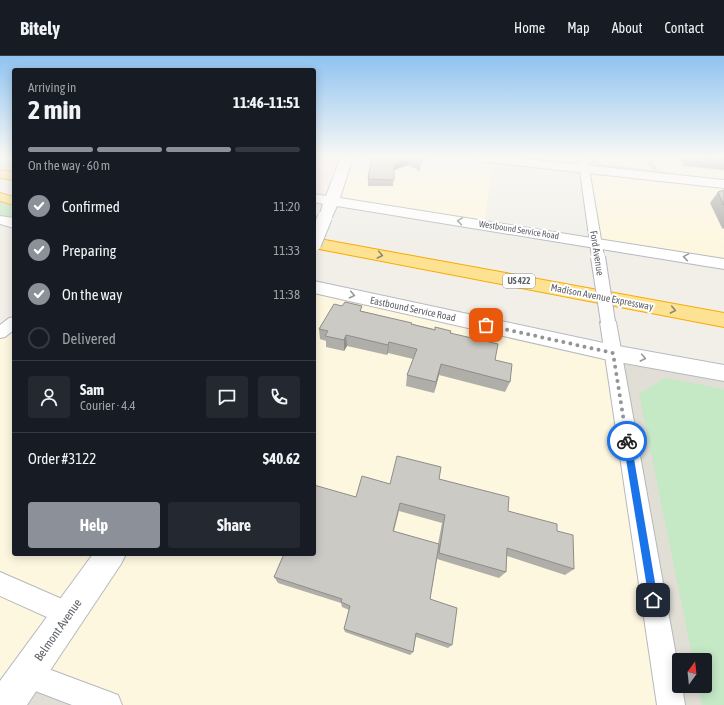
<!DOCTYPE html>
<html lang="en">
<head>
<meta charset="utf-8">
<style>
  :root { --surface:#171b24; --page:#242831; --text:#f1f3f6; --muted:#9ea1a6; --line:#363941; --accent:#8c9099 }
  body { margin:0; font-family:"Asap Condensed",sans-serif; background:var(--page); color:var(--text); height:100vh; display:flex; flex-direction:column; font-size:15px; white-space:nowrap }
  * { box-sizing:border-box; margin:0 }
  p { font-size:13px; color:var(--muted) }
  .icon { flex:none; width:22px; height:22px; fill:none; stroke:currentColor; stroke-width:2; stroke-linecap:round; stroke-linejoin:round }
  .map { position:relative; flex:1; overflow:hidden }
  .side { position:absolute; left:12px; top:12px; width:304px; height:488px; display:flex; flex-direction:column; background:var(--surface); border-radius:4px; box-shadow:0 2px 10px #0003 }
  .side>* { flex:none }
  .needle { width:26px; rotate:15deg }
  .fabs { position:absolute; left:672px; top:597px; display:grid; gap:8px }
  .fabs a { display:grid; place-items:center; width:40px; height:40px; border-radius:4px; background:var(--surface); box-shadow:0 2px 10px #0003; font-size:20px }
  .pin { position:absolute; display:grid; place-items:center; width:34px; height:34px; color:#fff; margin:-17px; border-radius:8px; box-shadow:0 2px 6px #0006 }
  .courier { position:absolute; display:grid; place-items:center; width:40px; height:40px; margin:-20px; border:3px solid #1a73e8; border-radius:50%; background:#fff; color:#222; box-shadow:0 1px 5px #0007 }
  .head em { font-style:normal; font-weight:700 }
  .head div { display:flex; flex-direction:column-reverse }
  .head { display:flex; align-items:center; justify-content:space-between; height:68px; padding:0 16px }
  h1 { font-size:26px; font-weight:700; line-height:30px }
  .bar { display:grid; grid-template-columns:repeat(4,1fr); gap:6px 4px; align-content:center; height:48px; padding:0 16px }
  .bar i { height:5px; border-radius:3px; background:var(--line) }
  .bar .active { background:var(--accent) }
  .bar p { grid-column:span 4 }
  .line { display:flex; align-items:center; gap:10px; padding:0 16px; border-top:1px solid var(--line) }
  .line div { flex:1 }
  .round { display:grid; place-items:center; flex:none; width:42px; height:42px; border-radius:4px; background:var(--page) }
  ol { padding:0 16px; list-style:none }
  li { display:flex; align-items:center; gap:12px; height:44px }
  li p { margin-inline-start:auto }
  li .icon { padding:4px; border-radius:50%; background:var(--accent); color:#fff; stroke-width:4 }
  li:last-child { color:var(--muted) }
  li i { width:22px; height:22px; border:2px solid var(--line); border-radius:50% }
  .button { display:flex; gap:8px; margin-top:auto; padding:8px 16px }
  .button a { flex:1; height:46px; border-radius:4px; background:var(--accent); color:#fff; font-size:16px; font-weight:700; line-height:46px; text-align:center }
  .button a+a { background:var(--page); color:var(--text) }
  header { display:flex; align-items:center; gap:24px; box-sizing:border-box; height:56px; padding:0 20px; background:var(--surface); border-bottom:1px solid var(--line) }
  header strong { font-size:19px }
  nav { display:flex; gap:22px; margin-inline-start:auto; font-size:14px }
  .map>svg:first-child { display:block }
</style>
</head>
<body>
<header>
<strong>Bitely</strong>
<nav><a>Home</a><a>Map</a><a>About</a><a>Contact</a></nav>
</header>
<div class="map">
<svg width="724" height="649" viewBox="0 0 724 649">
  <rect width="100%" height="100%" fill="#f1efe8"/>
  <g fill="#fef7e0">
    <polygon points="347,101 724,101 724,208 596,187 584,116 494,102 484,169 332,144"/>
    <polygon points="314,231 613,297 671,649 0,649 0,277 14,266 14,498 314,498"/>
  </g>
  <g fill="#e1ded6" fill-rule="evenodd">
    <path d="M613,297L724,317V649H671ZM679,604H705V630H679Z"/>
    <polygon points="27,618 108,649 5,649"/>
  </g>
  <polygon fill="#fce8e6" points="314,101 334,101 323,137 314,136"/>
  <g fill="#c5e8c5">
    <polygon points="0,101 14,101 14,112 0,111"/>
    <polygon points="590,101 597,101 599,108 652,114 648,105 653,105 658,115 666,116 667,118 592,110"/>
    <polygon points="0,141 14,145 14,167 0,164"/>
    <polygon points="665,322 724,333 724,649 702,649 698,630 705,630 705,604 693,604 639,338"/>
  </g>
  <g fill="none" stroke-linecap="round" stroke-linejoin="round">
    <g stroke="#b5b8bc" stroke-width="2">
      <g id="street">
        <polygon points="578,101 587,101 604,201 603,204 593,204 592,201"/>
        <polygon points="14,261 14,274 5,281 0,282 0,269 9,262"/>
        <polygon points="608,261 613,262 616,266 679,616 679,630 682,630 685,649 657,649 600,266 603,262"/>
        <polygon points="0,516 78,550 81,559 78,568 69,571 0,540"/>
        <polygon points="27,605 118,639 122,649 72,649 17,628 14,618 17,608"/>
      </g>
    </g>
    <g stroke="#b6babf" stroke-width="2">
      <g id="secondary">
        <polygon points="341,101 353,101 340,142 724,203 724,213 337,150 332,161 327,162 322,161 320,158 323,148 314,146 314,138 326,140"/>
        <polygon points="473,101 509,101 724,124 724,132 479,105 475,104"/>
        <polygon points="0,160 14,162 14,172 0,168"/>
        <polygon points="314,225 613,289 724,309 724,325 613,305 314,237"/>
        <polygon points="93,498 126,498 121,508 27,649 0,649 0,625"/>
      </g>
    </g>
    <g stroke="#f9ab00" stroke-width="2">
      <g id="highway">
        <polygon points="0,114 14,116 14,124 0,122"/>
        <polygon points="0,137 14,141 14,149 0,145"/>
        <polygon points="314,182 724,257 724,271 314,192"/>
      </g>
    </g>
    <use href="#street" fill="#fff" fill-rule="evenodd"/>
    <use href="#secondary" fill="#fff" fill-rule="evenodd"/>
    <use href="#highway" fill="#fde293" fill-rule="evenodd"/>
    <g stroke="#b5b8bc" stroke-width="16" stroke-linecap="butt">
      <polyline id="street-bridge" points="598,201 608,266"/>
    </g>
    <g stroke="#b6babf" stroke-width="16" stroke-linecap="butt">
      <polyline id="secondary-bridge" points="314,188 325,161"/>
    </g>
    <use href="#street-bridge" stroke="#fff" stroke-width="14"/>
    <use href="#secondary-bridge" stroke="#fff" stroke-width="14"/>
  </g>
  <g fill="#afaea9" fill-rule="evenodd">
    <polygon points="314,101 320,101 317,105 314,104"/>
    <polygon points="372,101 429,101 429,102 421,104 420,115 408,109 394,114 393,130 368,130 368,123"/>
    <polygon points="679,101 724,101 724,114 684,110"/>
    <polygon points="724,134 724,173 722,172 710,147 718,136"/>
    <polygon points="342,250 412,268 451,277 495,304 510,326 505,336 439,319 434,337 406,330 407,319 413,303 388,297 387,299 347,290 344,295 326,291 326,285 320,283 319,273"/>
    <path d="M439,423L508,455L557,475L574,513L565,519L507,500L506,516L499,522L437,503L430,543L452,589L448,592L416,581L413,596L410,599L345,576L344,573L349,554L342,551L341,547L278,527L274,521L356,441L390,428ZM399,455L442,467L438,488L394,475Z"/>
  </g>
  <g fill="#8f8d8a">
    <polygon points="317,101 320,101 317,105"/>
    <polygon points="421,101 429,101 429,102 421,105"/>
    <polygon points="409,103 408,109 394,114 394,108"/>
    <polygon points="346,279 347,290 344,295 344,284"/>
    <polygon points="389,286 388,297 387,299 388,289"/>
    <polygon points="441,308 439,319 434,337 436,326"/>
  </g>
  <g fill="#cccac5" stroke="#8f8d8a">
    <polygon points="372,101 421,101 421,108 409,103 394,108 394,124 368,123"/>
    <polygon points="693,101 724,101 724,104"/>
    <polygon points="724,134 724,150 718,136"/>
    <polygon points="345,246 362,250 360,255 412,267 411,268 435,274 435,271 451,275 450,277 498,288 495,304 512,308 510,326 441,308 436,326 407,319 417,293 389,286 388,289 346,279 344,284 325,280 328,275 319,273 334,248 342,250"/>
    <polygon points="397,400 441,411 439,423 509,441 508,455 557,468 557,475 573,479 574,513 507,492 506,516 439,497 445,459 400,447 393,475 439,488 430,543 457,552 452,589 416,577 413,596 344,573 350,550 341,546 342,543 274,521 284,498 314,498 314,429 356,441 362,420 390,428"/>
  </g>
  <defs><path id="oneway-chevron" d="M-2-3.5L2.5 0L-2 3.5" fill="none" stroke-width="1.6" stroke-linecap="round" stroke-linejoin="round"/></defs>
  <g stroke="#979a9d">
    <use href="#oneway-chevron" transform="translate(460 165) rotate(-171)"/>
    <use href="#oneway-chevron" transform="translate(686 201) rotate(-171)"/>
    <use href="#oneway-chevron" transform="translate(352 239) rotate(12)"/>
    <use href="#oneway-chevron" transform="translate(643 302) rotate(11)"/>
  </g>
  <g stroke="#8e8975">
    <use href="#oneway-chevron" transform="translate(380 199) rotate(11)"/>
    <use href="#oneway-chevron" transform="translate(673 254) rotate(11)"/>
  </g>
  <linearGradient id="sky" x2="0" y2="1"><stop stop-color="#8fc3f1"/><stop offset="0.53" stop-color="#f9f8f5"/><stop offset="1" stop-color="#f9f8f5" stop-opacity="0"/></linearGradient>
  <rect width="724" height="191" fill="url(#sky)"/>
  <polygon fill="#1a73e8" points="627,381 631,385 658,544 657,547 653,549 650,547 649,544 623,385"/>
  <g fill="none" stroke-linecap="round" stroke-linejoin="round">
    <polyline stroke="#929495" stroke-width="4" stroke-dasharray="0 7.2" points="486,269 613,297 627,385"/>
  </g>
  <g text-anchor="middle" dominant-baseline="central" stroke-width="4" stroke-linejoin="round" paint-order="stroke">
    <g font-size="9" fill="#5f6368" stroke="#fff">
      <text transform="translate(519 174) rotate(9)">Westbound Service Road</text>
    </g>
    <rect fill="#fff" stroke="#8f9295" stroke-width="1" x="503" y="218" width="32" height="14" rx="3"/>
    <g font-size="9" font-weight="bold" fill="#5f6368">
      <text x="519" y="225">US 422</text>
    </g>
    <g font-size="10" fill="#5f6368" stroke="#fff">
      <text transform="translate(597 197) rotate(81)">Ford Avenue</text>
      <text transform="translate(602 241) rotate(11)">Madison Avenue Expressway</text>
      <text transform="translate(413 253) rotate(12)">Eastbound Service Road</text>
    </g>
    <g font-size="12" fill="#5f6368" stroke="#fff">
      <text transform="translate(58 574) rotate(-55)">Belmont Avenue</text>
    </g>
  </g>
</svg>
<div class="fabs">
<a><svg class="needle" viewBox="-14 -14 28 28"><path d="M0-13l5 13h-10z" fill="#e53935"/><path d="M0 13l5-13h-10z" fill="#9ea1a6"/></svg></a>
</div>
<div class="pin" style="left:486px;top:269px;background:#ea580c"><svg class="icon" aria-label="bag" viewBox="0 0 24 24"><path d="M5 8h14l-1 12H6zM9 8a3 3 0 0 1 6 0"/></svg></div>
<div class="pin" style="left:653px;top:544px;background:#1f2937"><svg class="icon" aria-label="home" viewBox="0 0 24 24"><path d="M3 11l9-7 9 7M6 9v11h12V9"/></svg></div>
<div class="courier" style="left:627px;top:385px"><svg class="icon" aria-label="bike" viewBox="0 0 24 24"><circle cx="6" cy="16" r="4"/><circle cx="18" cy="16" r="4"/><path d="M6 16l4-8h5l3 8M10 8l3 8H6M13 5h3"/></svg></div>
<section class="side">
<div class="head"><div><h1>2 min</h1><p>Arriving in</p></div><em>11:46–11:51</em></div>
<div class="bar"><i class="active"></i><i class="active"></i><i class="active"></i><i></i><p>On the way · 60 m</p></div>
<ol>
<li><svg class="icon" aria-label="check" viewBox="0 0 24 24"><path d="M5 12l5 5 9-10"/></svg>Confirmed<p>11:20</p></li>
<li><svg class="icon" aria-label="check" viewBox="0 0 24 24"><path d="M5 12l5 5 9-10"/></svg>Preparing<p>11:33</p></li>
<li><svg class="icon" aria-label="check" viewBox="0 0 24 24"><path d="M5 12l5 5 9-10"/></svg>On the way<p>11:38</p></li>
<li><i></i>Delivered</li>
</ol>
<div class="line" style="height:72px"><a class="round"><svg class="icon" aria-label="person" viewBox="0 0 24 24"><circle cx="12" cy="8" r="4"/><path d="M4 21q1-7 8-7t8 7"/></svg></a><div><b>Sam</b><p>Courier · 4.4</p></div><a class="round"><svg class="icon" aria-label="chat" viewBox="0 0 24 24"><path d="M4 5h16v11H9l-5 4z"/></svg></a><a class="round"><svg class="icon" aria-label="phone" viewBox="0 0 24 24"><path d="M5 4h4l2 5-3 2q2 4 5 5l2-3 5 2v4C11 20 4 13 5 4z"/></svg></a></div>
<div class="line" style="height:52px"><div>Order #3122</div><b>$40.62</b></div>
<div class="button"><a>Help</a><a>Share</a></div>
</section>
</div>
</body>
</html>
